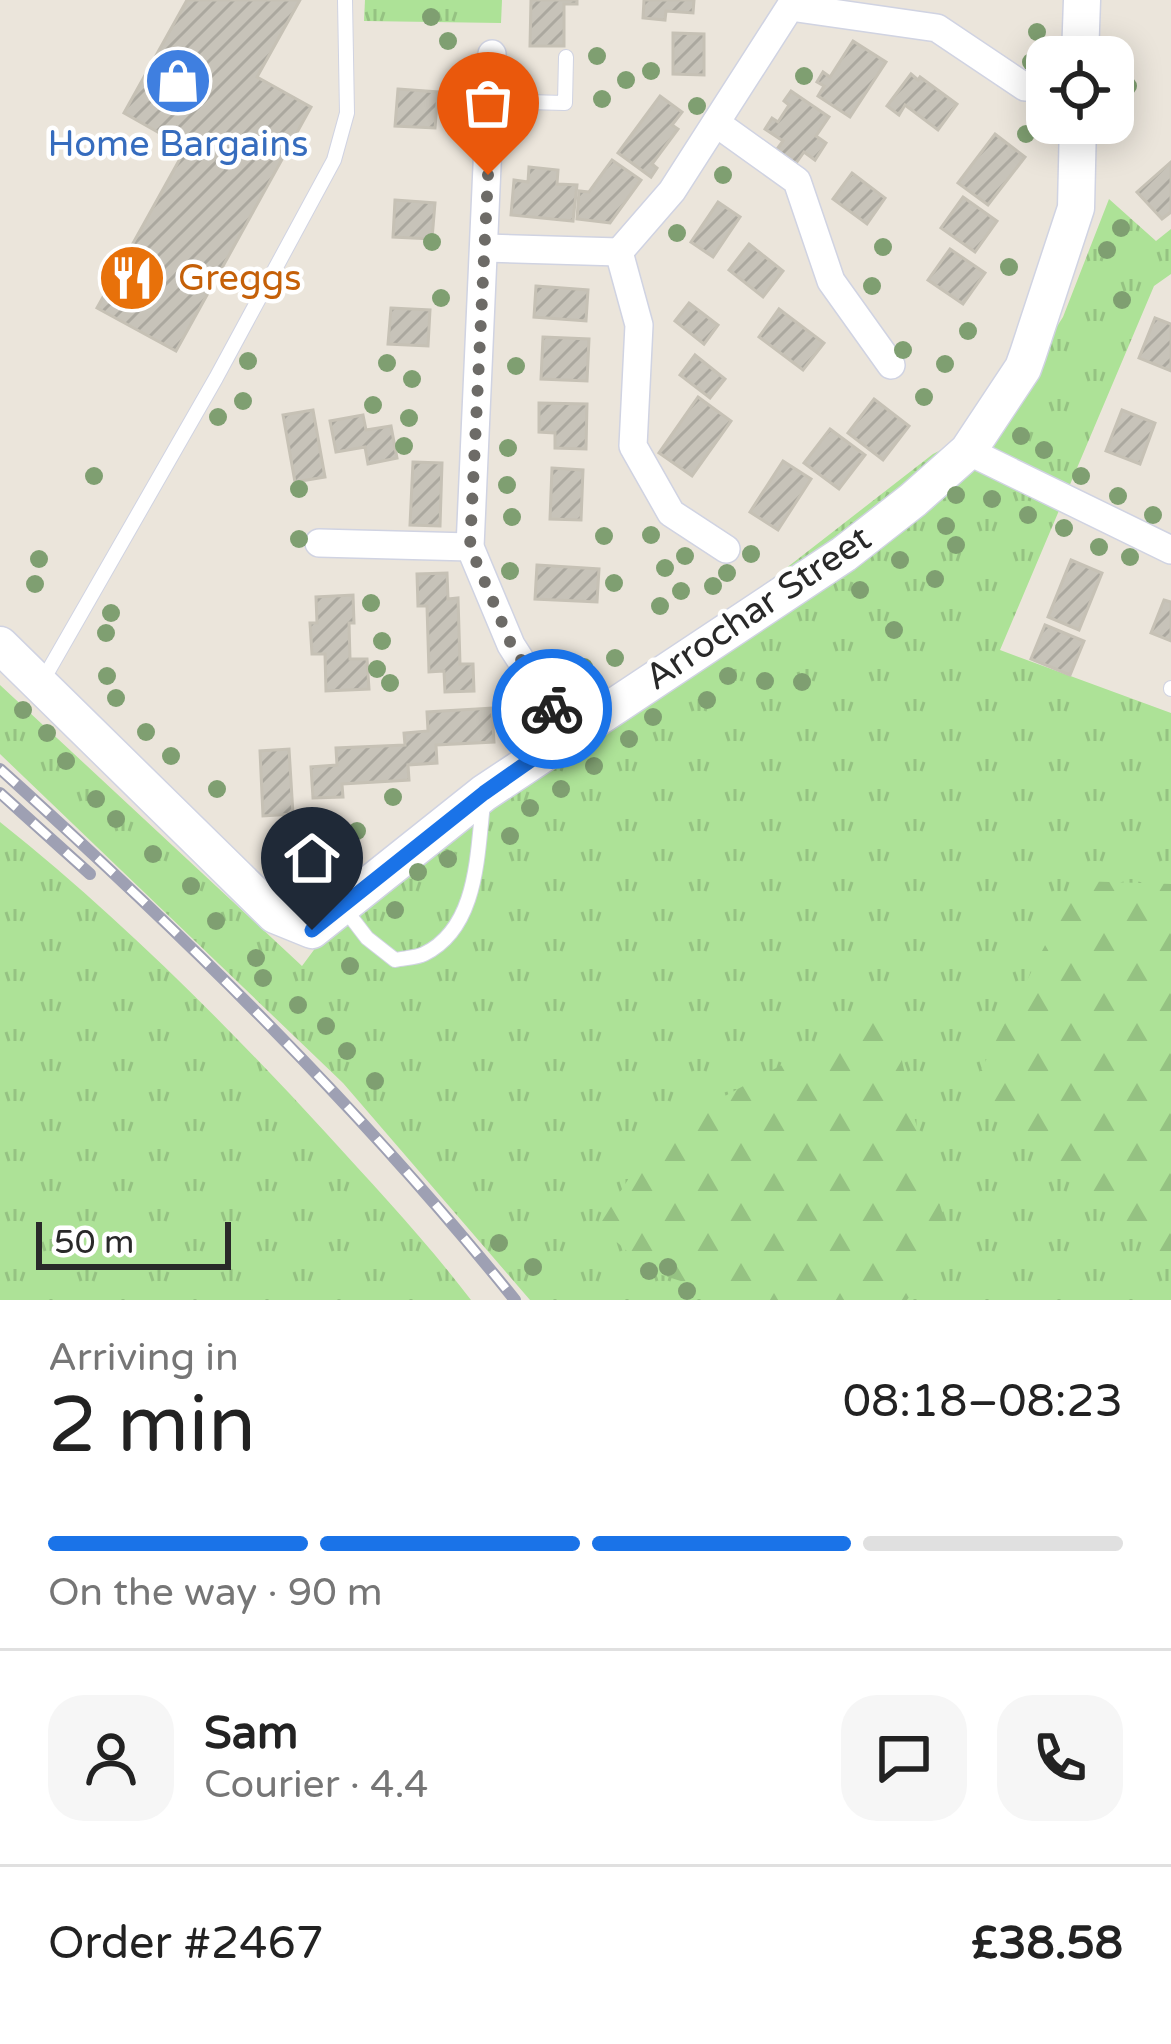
<!DOCTYPE html>
<html lang="en">
<head>
<meta charset="utf-8">
<style>
  :root { --surface:#fff; --page:#f6f6f6; --text:#222; --muted:#767676; --line:#e0e0e0; --accent:#1a73e8 }
  body { margin:0; font-family:"Varela Round",sans-serif; background:var(--page); color:var(--text); height:100vh; display:flex; flex-direction:column; font-size:45px; white-space:nowrap }
  * { box-sizing:border-box; margin:0 }
  p { font-size:39px; color:var(--muted) }
  .icon { flex:none; width:66px; height:66px; fill:none; stroke:currentColor; stroke-width:2; stroke-linecap:round; stroke-linejoin:round }
  .map { position:relative; height:1300px; overflow:hidden }
  .side { display:flex; flex-direction:column; background:var(--surface); flex:1 }
  .side>* { flex:none }
  .fabs { position:absolute; left:1026px; top:36px; display:grid; gap:24px }
  .fabs a { display:grid; place-items:center; width:108px; height:108px; border-radius:24px; background:var(--surface); box-shadow:0 6px 30px #0003; font-size:60px }
  .scale { position:absolute; left:36px; bottom:30px; width:195px; box-sizing:border-box; padding-left:12px; border:6px solid #292929; border-top:0; font-size:33px; line-height:42px; white-space:nowrap; color:#292929; -webkit-text-stroke:9px #fff; paint-order:stroke }
  .pin { position:absolute; display:grid; place-items:center; width:102px; height:102px; color:#fff; margin:-123px -51px; border-radius:50% 50% 50% 0; rotate:-45deg; box-shadow:0 0 12px #0007 }
  .pin .icon { rotate:45deg }
  .courier { position:absolute; display:grid; place-items:center; width:120px; height:120px; margin:-60px; border:9px solid #1a73e8; border-radius:50%; background:#fff; color:#222; box-shadow:0 3px 15px #0007 }
  .head em { font-style:normal; font-weight:600 }
  .head div { display:flex; flex-direction:column-reverse }
  .head { display:flex; align-items:center; justify-content:space-between; height:204px; padding:0 48px }
  h1 { font-size:78px; font-weight:600; line-height:90px }
  .bar { display:grid; grid-template-columns:repeat(4,1fr); gap:18px 12px; align-content:center; height:144px; padding:0 48px }
  .bar i { height:15px; border-radius:9px; background:var(--line) }
  .bar .on { background:var(--accent) }
  .bar p { grid-column:span 4 }
  .line { display:flex; align-items:center; gap:30px; padding:0 48px; border-top:3px solid var(--line) }
  .line div { flex:1 }
  .round { display:grid; place-items:center; flex:none; width:126px; height:126px; border-radius:36px; background:var(--page) }
  .map>svg:first-child { display:block }
</style>
</head>
<body>
<div class="map">
<svg width="1171" height="1300" viewBox="0 0 1171 1300">
  <defs>
    <pattern id="grass-tufts" width="24" height="20" patternUnits="userSpaceOnUse" patternTransform="scale(3)"><rect width="24" height="20" fill="#ade297"/><path d="M3 7l-1-3M5 7V3M7 7l1-3M15 17l-1-3M17 17v-4M19 17l1-3" fill="none" stroke="#95c282"/></pattern>
    <pattern id="forest-firs" width="22" height="20" patternUnits="userSpaceOnUse" patternTransform="scale(3)"><rect width="22" height="20" fill="#ade297"/><path d="M5 1l3.5 6h-7zM16 11l3.5 6h-7z" fill="#95c282"/></pattern>
    <pattern id="building-hatch" width="6" height="6" patternUnits="userSpaceOnUse" patternTransform="scale(3)"><rect width="6" height="6" fill="#c7c3b9"/><path d="M-1 1l2-2M0 6l6-6M5 7l2-2" fill="none" stroke="#aba89f"/></pattern>
  </defs>
  <rect width="100%" height="100%" fill="#ebe5db"/>
  <g fill="url(#grass-tufts)">
    <polygon points="365,0 502,0 501,23 364,21"/>
    <polygon points="1109,199 1156,241 1171,229 1171,274 1154,286 1000,650 1171,713 1171,1300 530,1300 343,1083 0,754 0,685 302,966 379,862 776,576 933,454 996,422 1063,317"/>
    <path d="M0,822C118,916 224,1022 326,1133C376,1188 426,1241 471,1300H0Z"/>
  </g>
  <g fill="url(#forest-firs)">
    <polygon points="1078,881 1171,884 1171,1262 967,1097"/>
    <polygon points="890,1006 915,1120 951,1242 907,1300 741,1300 649,1271 599,1226 657,1133"/>
  </g>
  <g fill="url(#building-hatch)" stroke="#c6c1b5" stroke-width="3">
    <polygon points="187,0 300,0 257,77 311,107 176,351 97,308 186,148 124,113"/>
    <polygon points="531,0 577,0 577,4 564,4 564,46 530,46"/>
    <polygon points="644,0 694,0 693,13 666,11 665,20 643,18"/>
    <polygon points="673,33 704,34 704,75 673,74"/>
    <polygon points="853,41 886,62 850,117 818,96 824,86 817,82 823,72 830,77"/>
    <polygon points="911,74 918,80 920,77 957,104 938,130 905,105 899,115 887,106"/>
    <polygon points="398,89 438,92 435,128 395,126"/>
    <polygon points="791,91 829,117 816,136 826,143 815,160 804,152 794,166 775,152 783,141 765,129 772,118 778,122 789,105 784,101"/>
    <polygon points="660,96 682,112 672,125 678,129 652,164 657,168 651,177 618,153"/>
    <polygon points="995,134 1025,157 988,205 958,183"/>
    <polygon points="612,160 641,180 610,223 577,219 579,191 589,192"/>
    <polygon points="1171,162 1171,212 1162,219 1137,192"/>
    <polygon points="529,167 558,170 557,184 577,185 573,221 511,215 514,180 528,182"/>
    <polygon points="852,173 885,198 867,224 833,199"/>
    <polygon points="963,197 997,221 975,252 941,228"/>
    <polygon points="395,200 435,203 432,239 393,237"/>
    <polygon points="718,202 740,217 713,257 691,242"/>
    <polygon points="749,244 783,271 763,297 729,270"/>
    <polygon points="950,249 985,273 963,304 928,280"/>
    <polygon points="536,286 588,290 586,321 534,317"/>
    <polygon points="689,303 718,325 704,344 675,321"/>
    <polygon points="391,308 430,310 428,346 388,344"/>
    <polygon points="779,309 824,343 803,370 759,337"/>
    <polygon points="1155,318 1171,324 1171,371 1139,358"/>
    <polygon points="543,337 589,339 587,381 541,379"/>
    <polygon points="695,355 725,379 710,398 680,375"/>
    <polygon points="698,397 731,421 692,476 659,453"/>
    <polygon points="874,399 909,426 883,460 848,433"/>
    <polygon points="539,403 587,404 586,449 555,448 555,433 539,432"/>
    <polygon points="313,410 325,477 295,482 283,415"/>
    <polygon points="1122,410 1155,423 1140,464 1106,451"/>
    <polygon points="363,415 366,430 391,426 397,458 368,464 365,447 336,452 330,421"/>
    <polygon points="830,429 865,455 839,489 804,463"/>
    <polygon points="783,461 811,479 778,530 750,512"/>
    <polygon points="413,462 442,463 440,526 410,525"/>
    <polygon points="552,468 583,470 581,520 550,519"/>
    <polygon points="1071,560 1102,573 1079,630 1048,617"/>
    <polygon points="537,565 599,569 597,602 535,599"/>
    <polygon points="447,573 448,599 458,598 460,664 473,664 474,691 445,692 444,671 429,672 427,606 418,606 417,574"/>
    <polygon points="353,595 354,623 349,623 350,659 367,659 369,689 326,691 325,654 312,654 310,623 317,623 316,597"/>
    <polygon points="1164,600 1171,602 1171,641 1151,633"/>
    <polygon points="1045,625 1084,641 1070,675 1031,659"/>
    <polygon points="492,708 494,742 436,745 437,763 408,765 409,780 342,784 343,797 313,798 311,767 337,765 336,748 405,745 404,733 428,731 427,712"/>
    <polygon points="289,749 293,814 263,816 260,751"/>
  </g>
  <g fill="none" stroke-linecap="round" stroke-linejoin="round">
    <g stroke="#d0d3e2" stroke-width="16">
      <g id="service">
        <polyline points="490,101 565,103 566,57"/>
        <polyline points="43,680 216,378 334,160 347,113 345,0"/>
        <polyline points="1171,688 1171,689"/>
        <path d="M344,908L367,938L395,960C404,958 416,958 424,954C478,928 477,854 483,804"/>
      </g>
    </g>
    <g stroke="#d0d3e2" stroke-width="30">
      <g id="minor">
        <polyline points="492,54 470,547 511,645 568,734"/>
        <polyline points="716,123 797,181 831,281 891,365"/>
        <polyline points="486,248 619,252 672,191 790,7 937,28 1025,87"/>
        <polyline points="619,252 639,325 633,446 671,513 726,549"/>
        <polyline points="968,451 1171,550"/>
        <polyline points="319,543 470,547"/>
      </g>
    </g>
    <g stroke="#d0d3e2" stroke-width="39">
      <g id="tertiary">
        <polyline points="1080,57 1082,0"/>
        <polyline points="0,645 275,915 312,930 484,793 844,554 913,500 968,451 1023,368 1028,354 1076,208 1078,123"/>
      </g>
    </g>
    <use href="#service" stroke="#fff" stroke-width="14"/>
    <use href="#minor" stroke="#fff" stroke-width="27"/>
    <use href="#tertiary" stroke="#fff" stroke-width="36"/>
    <g stroke="#9ea0b3" stroke-width="12">
      <g id="rail">
        <path d="M0,769C183,934 361,1108 515,1300"/>
        <polyline points="0,793 90,874"/>
      </g>
    </g>
    <use href="#rail" stroke="#fff" stroke-width="8" stroke-dasharray="22" stroke-linecap="butt"/>
  </g>
  <g fill="#7f9f71">
    <circle cx="431" cy="17" r="9"/>
    <circle cx="1037" cy="32" r="9"/>
    <circle cx="448" cy="41" r="9"/>
    <circle cx="597" cy="56" r="9"/>
    <circle cx="1031" cy="62" r="9"/>
    <circle cx="651" cy="71" r="9"/>
    <circle cx="463" cy="72" r="9"/>
    <circle cx="804" cy="76" r="9"/>
    <circle cx="626" cy="80" r="9"/>
    <circle cx="1128" cy="86" r="9"/>
    <circle cx="602" cy="99" r="9"/>
    <circle cx="697" cy="106" r="9"/>
    <circle cx="1026" cy="134" r="9"/>
    <circle cx="723" cy="175" r="9"/>
    <circle cx="1121" cy="228" r="9"/>
    <circle cx="677" cy="233" r="9"/>
    <circle cx="432" cy="242" r="9"/>
    <circle cx="883" cy="247" r="9"/>
    <circle cx="1107" cy="250" r="9"/>
    <circle cx="1009" cy="267" r="9"/>
    <circle cx="872" cy="286" r="9"/>
    <circle cx="441" cy="298" r="9"/>
    <circle cx="1122" cy="300" r="9"/>
    <circle cx="968" cy="331" r="9"/>
    <circle cx="903" cy="350" r="9"/>
    <circle cx="248" cy="361" r="9"/>
    <circle cx="387" cy="363" r="9"/>
    <circle cx="945" cy="364" r="9"/>
    <circle cx="516" cy="366" r="9"/>
    <circle cx="412" cy="379" r="9"/>
    <circle cx="924" cy="397" r="9"/>
    <circle cx="243" cy="401" r="9"/>
    <circle cx="373" cy="405" r="9"/>
    <circle cx="218" cy="417" r="9"/>
    <circle cx="409" cy="418" r="9"/>
    <circle cx="1021" cy="436" r="9"/>
    <circle cx="404" cy="446" r="9"/>
    <circle cx="508" cy="448" r="9"/>
    <circle cx="1044" cy="450" r="9"/>
    <circle cx="94" cy="476" r="9"/>
    <circle cx="1081" cy="476" r="9"/>
    <circle cx="507" cy="485" r="9"/>
    <circle cx="299" cy="489" r="9"/>
    <circle cx="956" cy="495" r="9"/>
    <circle cx="1118" cy="496" r="9"/>
    <circle cx="992" cy="499" r="9"/>
    <circle cx="1028" cy="515" r="9"/>
    <circle cx="1153" cy="515" r="9"/>
    <circle cx="512" cy="517" r="9"/>
    <circle cx="946" cy="526" r="9"/>
    <circle cx="1064" cy="528" r="9"/>
    <circle cx="651" cy="535" r="9"/>
    <circle cx="604" cy="536" r="9"/>
    <circle cx="299" cy="539" r="9"/>
    <circle cx="956" cy="545" r="9"/>
    <circle cx="1099" cy="547" r="9"/>
    <circle cx="751" cy="554" r="9"/>
    <circle cx="685" cy="556" r="9"/>
    <circle cx="1130" cy="557" r="9"/>
    <circle cx="39" cy="559" r="9"/>
    <circle cx="900" cy="560" r="9"/>
    <circle cx="665" cy="568" r="9"/>
    <circle cx="510" cy="571" r="9"/>
    <circle cx="727" cy="573" r="9"/>
    <circle cx="935" cy="579" r="9"/>
    <circle cx="614" cy="583" r="9"/>
    <circle cx="35" cy="584" r="9"/>
    <circle cx="713" cy="586" r="9"/>
    <circle cx="860" cy="590" r="9"/>
    <circle cx="681" cy="591" r="9"/>
    <circle cx="371" cy="603" r="9"/>
    <circle cx="660" cy="606" r="9"/>
    <circle cx="111" cy="613" r="9"/>
    <circle cx="894" cy="630" r="9"/>
    <circle cx="106" cy="633" r="9"/>
    <circle cx="382" cy="641" r="9"/>
    <circle cx="615" cy="658" r="9"/>
    <circle cx="584" cy="667" r="9"/>
    <circle cx="377" cy="669" r="9"/>
    <circle cx="564" cy="674" r="9"/>
    <circle cx="107" cy="676" r="9"/>
    <circle cx="728" cy="676" r="9"/>
    <circle cx="765" cy="681" r="9"/>
    <circle cx="802" cy="682" r="9"/>
    <circle cx="390" cy="683" r="9"/>
    <circle cx="116" cy="698" r="9"/>
    <circle cx="707" cy="700" r="9"/>
    <circle cx="23" cy="710" r="9"/>
    <circle cx="653" cy="717" r="9"/>
    <circle cx="146" cy="732" r="9"/>
    <circle cx="47" cy="733" r="9"/>
    <circle cx="629" cy="739" r="9"/>
    <circle cx="171" cy="756" r="9"/>
    <circle cx="66" cy="761" r="9"/>
    <circle cx="594" cy="766" r="9"/>
    <circle cx="217" cy="789" r="9"/>
    <circle cx="561" cy="789" r="9"/>
    <circle cx="393" cy="797" r="9"/>
    <circle cx="96" cy="799" r="9"/>
    <circle cx="530" cy="808" r="9"/>
    <circle cx="116" cy="819" r="9"/>
    <circle cx="357" cy="831" r="9"/>
    <circle cx="510" cy="836" r="9"/>
    <circle cx="328" cy="838" r="9"/>
    <circle cx="288" cy="845" r="9"/>
    <circle cx="153" cy="854" r="9"/>
    <circle cx="448" cy="859" r="9"/>
    <circle cx="418" cy="872" r="9"/>
    <circle cx="303" cy="877" r="9"/>
    <circle cx="191" cy="886" r="9"/>
    <circle cx="395" cy="910" r="9"/>
    <circle cx="216" cy="921" r="9"/>
    <circle cx="256" cy="958" r="9"/>
    <circle cx="350" cy="966" r="9"/>
    <circle cx="263" cy="978" r="9"/>
    <circle cx="298" cy="1005" r="9"/>
    <circle cx="326" cy="1026" r="9"/>
    <circle cx="347" cy="1051" r="9"/>
    <circle cx="375" cy="1081" r="9"/>
    <circle cx="499" cy="1243" r="9"/>
    <circle cx="533" cy="1267" r="9"/>
    <circle cx="668" cy="1267" r="9"/>
    <circle cx="649" cy="1271" r="9"/>
    <circle cx="687" cy="1291" r="9"/>
  </g>
  <g fill="none" stroke-linecap="round" stroke-linejoin="round">
    <polyline stroke="#6d6b67" stroke-width="12" stroke-dasharray="0 21.6" points="488,175 470,547 511,644 552,709"/>
    <polyline stroke="#1a73e8" stroke-width="15" points="312,930 484,793 568,734 552,709"/>
  </g>
  <defs>
    <g id="shop-disc" transform="scale(3.45)"><circle r="9.5" fill="#3f7fe0" stroke="#fff"/><path d="M-5-2.5h2.3a2.7 3.5 0 0 1 5.4 0H5L5.5 6h-11ZM-1.5-2.5h3a1.5 2.3 0 0 0-3 0Z" fill="#fff"/></g>
    <g id="restaurant-disc" transform="scale(3.45)"><circle r="9.5" fill="#e8710a" stroke="#fff"/><path d="M-5-6h1v4h1v-4h1v4h1v-4h1v5L-1.5 .5V6h-2V.5L-5-1ZM5-6V6H3V1.5H1.5Q1.5-4 5-6Z" fill="#fff"/></g>
  </defs>
  <g fill-rule="evenodd">
    <use href="#shop-disc" x="178" y="81"/>
    <use href="#restaurant-disc" x="132" y="278"/>
  </g>
  <g text-anchor="middle" dominant-baseline="central" stroke-width="9" stroke-linejoin="round" paint-order="stroke">
    <g font-size="36" fill="#366cbe" stroke="#fff">
      <text x="178" y="144">Home Bargains</text>
    </g>
    <g font-size="36" fill="#c56008" stroke="#fff" text-anchor="start">
      <text x="178" y="278">Greggs</text>
    </g>
    <g font-size="36" fill="#292929" stroke="#fff">
      <text transform="translate(758 608) rotate(-34)">Arrochar Street</text>
    </g>
  </g>
</svg>
<div class="fabs">
<a><svg class="icon" aria-label="locate" viewBox="0 0 24 24"><circle cx="12" cy="12" r="6"/><path d="M12 2v4M12 18v4M2 12h4M18 12h4"/></svg></a>
</div>
<div class="scale">50 m</div>
<div class="pin" style="left:488px;top:175px;background:#ea580c"><svg class="icon" aria-label="bag" viewBox="0 0 24 24"><path d="M5 8h14l-1 12H6zM9 8a3 3 0 0 1 6 0"/></svg></div>
<div class="pin" style="left:312px;top:930px;background:#1f2937"><svg class="icon" aria-label="home" viewBox="0 0 24 24"><path d="M3 11l9-7 9 7M6 9v11h12V9"/></svg></div>
<div class="courier" style="left:552px;top:709px"><svg class="icon" aria-label="bike" viewBox="0 0 24 24"><circle cx="6" cy="16" r="4"/><circle cx="18" cy="16" r="4"/><path d="M6 16l4-8h5l3 8M10 8l3 8H6M13 5h3"/></svg></div>
</div>
<section class="side">
<div class="head"><div><h1>2 min</h1><p>Arriving in</p></div><em>08:18–08:23</em></div>
<div class="bar"><i class="on"></i><i class="on"></i><i class="on"></i><i></i><p>On the way · 90 m</p></div>
<div class="line" style="height:216px"><a class="round"><svg class="icon" aria-label="person" viewBox="0 0 24 24"><circle cx="12" cy="8" r="4"/><path d="M4 21q1-7 8-7t8 7"/></svg></a><div><b>Sam</b><p>Courier · 4.4</p></div><a class="round"><svg class="icon" aria-label="chat" viewBox="0 0 24 24"><path d="M4 5h16v11H9l-5 4z"/></svg></a><a class="round"><svg class="icon" aria-label="phone" viewBox="0 0 24 24"><path d="M5 4h4l2 5-3 2q2 4 5 5l2-3 5 2v4C11 20 4 13 5 4z"/></svg></a></div>
<div class="line" style="height:156px"><div>Order #2467</div><b>£38.58</b></div>
</section>
</body>
</html>
